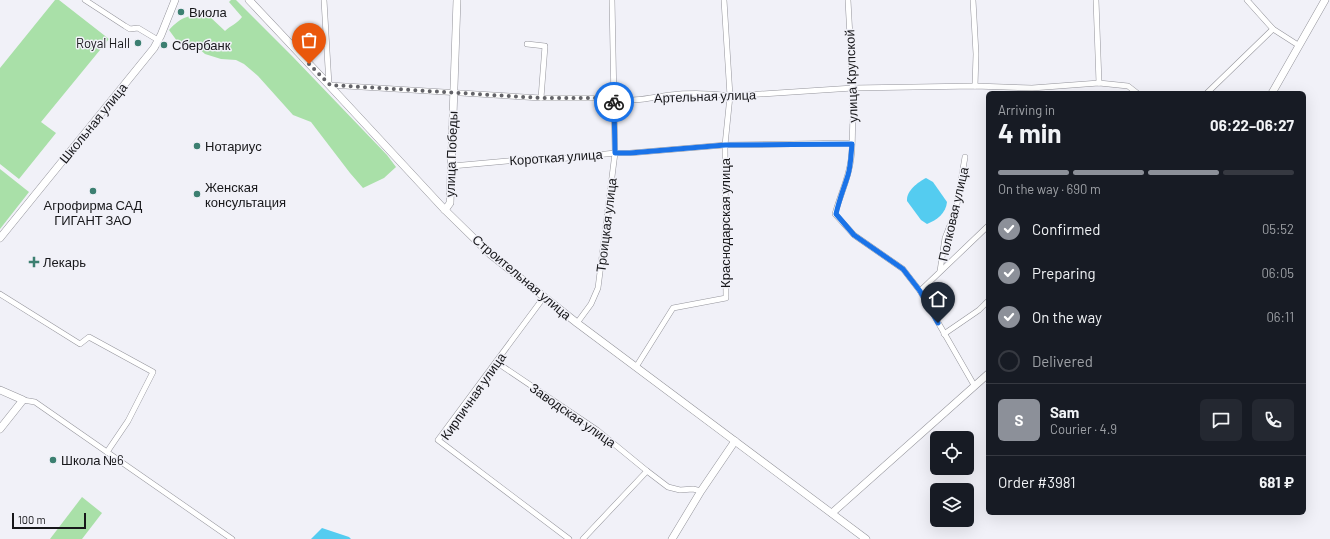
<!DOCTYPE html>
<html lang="en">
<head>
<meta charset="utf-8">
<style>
  :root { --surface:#171b24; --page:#242831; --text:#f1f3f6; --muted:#9ea1a6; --line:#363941; --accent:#8c9099 }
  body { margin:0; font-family:Barlow,sans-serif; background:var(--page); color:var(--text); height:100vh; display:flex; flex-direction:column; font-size:15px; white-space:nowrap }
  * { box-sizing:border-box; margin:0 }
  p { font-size:13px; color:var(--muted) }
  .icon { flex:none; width:22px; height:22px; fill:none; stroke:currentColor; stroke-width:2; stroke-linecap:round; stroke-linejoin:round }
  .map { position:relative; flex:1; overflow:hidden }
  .side { position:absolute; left:986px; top:91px; width:320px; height:424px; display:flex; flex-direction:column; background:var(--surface); border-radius:6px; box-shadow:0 4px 16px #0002 }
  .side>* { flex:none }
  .fabs { position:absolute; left:930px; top:431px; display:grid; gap:8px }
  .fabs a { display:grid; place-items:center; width:44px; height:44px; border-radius:6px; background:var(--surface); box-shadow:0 4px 16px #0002; font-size:20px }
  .scale { position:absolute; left:12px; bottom:10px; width:74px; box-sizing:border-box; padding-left:4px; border:2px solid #17171a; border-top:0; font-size:11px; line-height:14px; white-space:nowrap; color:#17171a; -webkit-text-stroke:3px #f1f1f8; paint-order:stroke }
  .pin { position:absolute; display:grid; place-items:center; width:34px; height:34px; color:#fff; margin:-41px -17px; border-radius:50% 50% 50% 0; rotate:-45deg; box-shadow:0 0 4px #0007 }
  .pin .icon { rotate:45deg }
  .courier { position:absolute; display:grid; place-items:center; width:40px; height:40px; margin:-20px; border:3px solid #1a73e8; border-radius:50%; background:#fff; color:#222; box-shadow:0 1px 5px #0007 }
  .head em { font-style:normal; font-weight:700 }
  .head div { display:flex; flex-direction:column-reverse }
  .head { display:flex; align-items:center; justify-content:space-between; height:68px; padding:0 12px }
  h1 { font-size:26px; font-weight:700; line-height:30px }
  .bar { display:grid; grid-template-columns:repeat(4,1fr); gap:6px 4px; align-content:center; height:48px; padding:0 12px }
  .bar i { height:5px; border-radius:3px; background:var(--line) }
  .bar .current { background:var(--accent) }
  .bar p { grid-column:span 4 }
  .line { display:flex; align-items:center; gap:10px; padding:0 12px; border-top:1px solid var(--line) }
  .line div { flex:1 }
  .round { display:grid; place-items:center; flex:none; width:42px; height:42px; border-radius:6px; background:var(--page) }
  ol { padding:0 12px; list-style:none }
  li { display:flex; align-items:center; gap:12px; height:44px }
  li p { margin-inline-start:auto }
  li .icon { padding:4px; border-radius:50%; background:var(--accent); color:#fff; stroke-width:4 }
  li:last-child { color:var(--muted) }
  li i { width:22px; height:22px; border:2px solid var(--line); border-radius:50% }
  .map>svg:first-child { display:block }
</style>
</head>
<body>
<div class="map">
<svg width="1330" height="539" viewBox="0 0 1330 539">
  <rect width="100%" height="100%" fill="#f1f1f8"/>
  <g fill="#a9e0a8">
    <polygon points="55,0 59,0 109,39 41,122 56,133 19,179 0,164 0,68"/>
    <path d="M231,0H236L293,57L387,155L396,167L384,178L363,188L350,173L311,122L293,115L258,76L244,64L236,60L221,59L205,54L197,47L191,50L177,41L169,30C182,16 189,15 208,15L225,31C230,26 238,23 242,17L229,2Z"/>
    <polygon points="0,169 29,192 0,229"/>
    <polygon points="82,497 102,513 82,539 50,539"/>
  </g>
  <g fill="#54ccf0">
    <path d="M926,178L933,182L947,202C946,213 937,220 927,224L921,220L907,201C906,191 918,182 926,178Z"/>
    <polygon points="322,528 349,537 351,539 311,539"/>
  </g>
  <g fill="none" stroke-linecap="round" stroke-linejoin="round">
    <g stroke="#94949b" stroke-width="6">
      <g id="street">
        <polyline points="85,0 125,26 130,29 138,28 158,40"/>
        <path d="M324,0L329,85L541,98H614C632,103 653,97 670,95C687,93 714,93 730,96L853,88L975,86L1032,88L1099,83L1128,86L1137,93"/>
        <path d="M848,0C850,40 853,79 853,119C852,132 853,145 851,159C849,178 840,195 835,214L854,235L903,269L920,291L974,385"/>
        <polyline points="973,0 976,54 975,86"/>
        <polyline points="1096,0 1099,83"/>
        <polyline points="1247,0 1273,29 1298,45"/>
        <polyline points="527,44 545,46 541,98"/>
        <polyline points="1207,93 1273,29"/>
        <polyline points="452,166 531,159 559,159 615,153 630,153 725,145 852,143"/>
        <polyline points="940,271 945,238 956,210 965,157"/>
        <polyline points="920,291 988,226"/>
        <polyline points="0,294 80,344 89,337 153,372 128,421 107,452"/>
        <polyline points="544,297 438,440 569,539"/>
        <polyline points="577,323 591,304 598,288 615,153 612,0"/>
        <polyline points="944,334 979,310 988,301"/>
        <polyline points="496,362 597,430 647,471 668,487 680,490 693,489 701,491"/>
        <polyline points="636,367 673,308 726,298 725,145 730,96 724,0"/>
        <polyline points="23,400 35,402 232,539"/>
        <polyline points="583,539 647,471"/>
      </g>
    </g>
    <g stroke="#94949b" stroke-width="8">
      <g id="secondary">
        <polyline points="249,0 329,85 445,210 490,254 577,323 866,539"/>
        <polyline points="1272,93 1325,0"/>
        <polyline points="445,210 450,203 457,0"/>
        <polyline points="0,238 154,48 161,35 175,0"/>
        <polyline points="0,390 23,400 0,429"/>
        <polyline points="832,513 988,374"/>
        <polyline points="672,539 701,491 735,441"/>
      </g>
    </g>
    <use href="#street" stroke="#fff" stroke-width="5"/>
    <use href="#secondary" stroke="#fff" stroke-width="7"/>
  </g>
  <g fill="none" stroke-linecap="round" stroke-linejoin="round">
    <polyline stroke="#636368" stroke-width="4" stroke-dasharray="0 7.2" points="309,64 330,85 541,98 614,98 614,102"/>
    <path stroke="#1a73e8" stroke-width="5" d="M614,102L615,153H630L725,145L852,144C851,154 851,165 848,175C844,188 839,200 836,214L854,235L903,269L920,291L938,323"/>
  </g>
  <g fill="#3c7f71" stroke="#f1f1f8" stroke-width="1.5">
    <circle cx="181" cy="12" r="4"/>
    <circle cx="138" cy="43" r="4"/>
    <circle cx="164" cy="45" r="4"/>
    <circle cx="197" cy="146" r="4"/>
    <circle cx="93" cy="191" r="4"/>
    <circle cx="197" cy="194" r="4"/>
    <path d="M32 256h4v4h4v4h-4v4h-4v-4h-4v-4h4z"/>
    <circle cx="53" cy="460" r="4"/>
  </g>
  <g text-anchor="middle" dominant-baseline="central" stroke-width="3" stroke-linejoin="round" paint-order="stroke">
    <g font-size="13" fill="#17171a" stroke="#f1f1f8" text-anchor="start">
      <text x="189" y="12">Виола</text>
      <text x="130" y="43" text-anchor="end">Royal Hall</text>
      <text x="172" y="45">Сбербанк</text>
      <text x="205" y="146">Нотариус</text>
      <text x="205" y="187">Женская<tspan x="205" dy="15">консультация</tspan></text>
      <text x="93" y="205" text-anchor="middle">Агрофирма САД<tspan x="93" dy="15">ГИГАНТ ЗАО</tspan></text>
      <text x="43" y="262">Лекарь</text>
      <text x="61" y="460">Школа №6</text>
    </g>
    <g font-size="13" fill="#17171a" stroke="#f1f1f8">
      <text transform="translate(851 76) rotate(-92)">улица Крупской</text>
      <text transform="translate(705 96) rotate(-2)">Артельная улица</text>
      <text transform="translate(93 123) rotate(-51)">Школьная улица</text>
      <text transform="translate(451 154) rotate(-88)">улица Победы</text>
      <text transform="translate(556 157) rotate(-4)">Короткая улица</text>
      <text transform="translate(953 214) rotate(-77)">Полковая улица</text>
      <text transform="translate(725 223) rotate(-90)">Краснодарская улица</text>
      <text transform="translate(606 225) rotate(-83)">Троицкая улица</text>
      <text transform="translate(522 277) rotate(40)">Строительная улица</text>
      <text transform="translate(473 396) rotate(-55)">Кирпичная улица</text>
      <text transform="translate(573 415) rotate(35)">Заводская улица</text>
    </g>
  </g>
</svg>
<div class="fabs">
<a><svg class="icon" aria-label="locate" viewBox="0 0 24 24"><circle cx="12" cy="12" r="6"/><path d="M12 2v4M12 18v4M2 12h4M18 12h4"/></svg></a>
<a><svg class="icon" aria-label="layers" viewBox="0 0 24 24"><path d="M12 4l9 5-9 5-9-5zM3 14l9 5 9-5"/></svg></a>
</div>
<div class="scale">100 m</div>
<div class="pin" style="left:309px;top:64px;background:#ea580c"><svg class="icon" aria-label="bag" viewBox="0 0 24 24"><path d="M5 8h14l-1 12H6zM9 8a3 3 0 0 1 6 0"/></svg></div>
<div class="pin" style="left:938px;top:323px;background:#1f2937"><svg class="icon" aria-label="home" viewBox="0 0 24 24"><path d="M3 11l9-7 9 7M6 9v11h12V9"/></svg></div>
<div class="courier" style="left:614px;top:102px"><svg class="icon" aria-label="bike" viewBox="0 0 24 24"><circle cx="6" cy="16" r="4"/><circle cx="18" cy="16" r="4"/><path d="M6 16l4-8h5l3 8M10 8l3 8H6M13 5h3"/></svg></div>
<section class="side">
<div class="head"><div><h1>4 min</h1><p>Arriving in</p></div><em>06:22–06:27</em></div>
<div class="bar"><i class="current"></i><i class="current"></i><i class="current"></i><i></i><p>On the way · 690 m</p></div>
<ol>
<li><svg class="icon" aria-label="check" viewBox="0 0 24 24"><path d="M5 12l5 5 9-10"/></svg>Confirmed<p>05:52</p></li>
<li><svg class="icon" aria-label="check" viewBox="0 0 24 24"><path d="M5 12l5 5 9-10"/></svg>Preparing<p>06:05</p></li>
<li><svg class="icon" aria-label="check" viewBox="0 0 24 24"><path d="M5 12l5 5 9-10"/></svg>On the way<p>06:11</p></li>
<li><i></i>Delivered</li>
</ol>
<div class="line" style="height:72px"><b class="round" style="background:var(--accent);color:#fff">S</b><div><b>Sam</b><p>Courier · 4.9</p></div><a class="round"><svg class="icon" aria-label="chat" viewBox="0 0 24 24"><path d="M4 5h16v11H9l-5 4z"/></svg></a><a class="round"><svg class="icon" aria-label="phone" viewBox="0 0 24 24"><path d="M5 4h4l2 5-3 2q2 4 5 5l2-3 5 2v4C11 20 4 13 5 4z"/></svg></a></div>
<div class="line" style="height:52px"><div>Order #3981</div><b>681 ₽</b></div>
</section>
</div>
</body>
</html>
